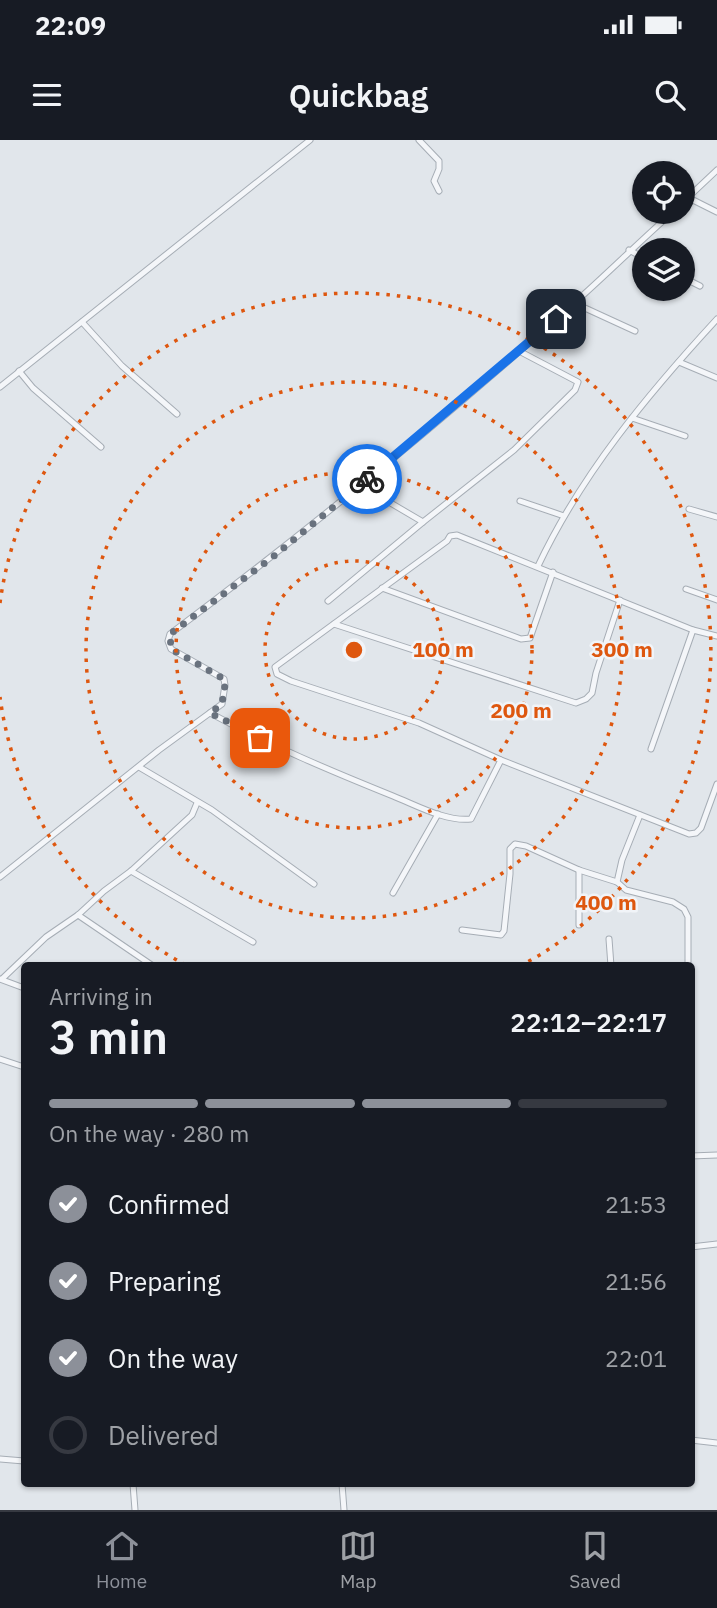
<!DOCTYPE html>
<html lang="en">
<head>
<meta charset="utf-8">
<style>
  :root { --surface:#171b24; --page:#20242c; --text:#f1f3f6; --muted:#9ea1a6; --line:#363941; --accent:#8c9099 }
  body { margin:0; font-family:"IBM Plex Sans",sans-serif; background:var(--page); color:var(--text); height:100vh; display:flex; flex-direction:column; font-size:26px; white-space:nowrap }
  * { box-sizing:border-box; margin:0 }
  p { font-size:23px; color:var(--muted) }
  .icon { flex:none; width:38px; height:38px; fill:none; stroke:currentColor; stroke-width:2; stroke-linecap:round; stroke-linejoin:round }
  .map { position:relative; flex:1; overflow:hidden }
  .details { position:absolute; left:21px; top:822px; width:674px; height:525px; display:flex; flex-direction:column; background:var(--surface); border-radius:7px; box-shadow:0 2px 5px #0004 }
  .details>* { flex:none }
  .tools { position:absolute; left:632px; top:21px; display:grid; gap:14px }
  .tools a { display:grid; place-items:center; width:63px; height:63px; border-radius:50%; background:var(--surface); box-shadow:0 2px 5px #0004; font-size:35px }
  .pin { position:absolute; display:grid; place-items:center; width:60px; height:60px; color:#fff; margin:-30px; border-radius:14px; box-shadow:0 4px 10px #0006 }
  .courier { position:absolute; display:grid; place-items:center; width:70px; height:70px; margin:-35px; border:5px solid #1a73e8; border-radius:50%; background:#fff; color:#222; box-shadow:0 2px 9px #0007 }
  .summary em { font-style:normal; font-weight:600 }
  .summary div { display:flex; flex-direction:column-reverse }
  .summary { display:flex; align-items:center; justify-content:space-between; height:119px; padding:0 28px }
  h1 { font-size:46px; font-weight:600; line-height:52px }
  .bar { display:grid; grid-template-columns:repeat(4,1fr); gap:10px 7px; align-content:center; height:84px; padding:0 28px }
  .bar i { height:9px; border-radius:5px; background:var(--line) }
  .bar .active { background:var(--accent) }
  .bar p { grid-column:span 4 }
  ol { padding:0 28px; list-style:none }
  li { display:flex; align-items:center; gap:21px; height:77px }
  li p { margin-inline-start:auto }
  li .icon { padding:7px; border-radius:50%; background:var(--accent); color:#fff; stroke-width:4 }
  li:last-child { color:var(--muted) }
  li i { width:38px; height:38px; border:4px solid var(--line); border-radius:50% }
  .status { display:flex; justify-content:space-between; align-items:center; height:49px; padding:0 35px; background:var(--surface); direction:ltr }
  .status svg { height:19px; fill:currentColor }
  header { display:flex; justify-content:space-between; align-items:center; height:91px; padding:0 28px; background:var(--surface); font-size:32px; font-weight:600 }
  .tabs { display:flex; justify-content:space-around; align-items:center; height:98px; border-top:2px solid var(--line); background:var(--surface); font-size:19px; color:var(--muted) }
  .tabs a { display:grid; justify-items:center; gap:4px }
  .tabs .active { color:var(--accent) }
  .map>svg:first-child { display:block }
</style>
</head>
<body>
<div class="status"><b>22:09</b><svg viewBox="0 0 49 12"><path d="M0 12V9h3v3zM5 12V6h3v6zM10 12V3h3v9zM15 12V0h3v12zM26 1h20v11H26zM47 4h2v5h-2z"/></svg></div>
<header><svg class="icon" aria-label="menu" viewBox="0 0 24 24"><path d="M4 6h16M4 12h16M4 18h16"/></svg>Quickbag<svg class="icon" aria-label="search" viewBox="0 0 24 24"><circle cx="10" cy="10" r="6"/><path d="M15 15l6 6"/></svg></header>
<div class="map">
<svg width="717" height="1370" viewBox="0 0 717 1370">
  <rect width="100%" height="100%" fill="#e1e6eb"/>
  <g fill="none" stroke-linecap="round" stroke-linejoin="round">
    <g stroke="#a6adb5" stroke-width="7">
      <g id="minor">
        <polyline points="419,0 439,21 439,29 434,41 439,51"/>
        <polyline points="689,58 717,72"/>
        <polyline points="682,63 717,30"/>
        <polyline points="629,110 644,118"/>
        <polyline points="682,137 700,146"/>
        <polyline points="574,163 635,191"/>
        <polyline points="82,182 122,226 177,274"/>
        <polyline points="679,222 717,238"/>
        <polyline points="19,231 33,248 101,307"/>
        <polyline points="0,247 310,0"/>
        <polyline points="632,278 685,296"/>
        <polyline points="360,345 423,382"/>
        <polyline points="520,361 564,376"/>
        <polyline points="689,369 717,377"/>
        <path d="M538,426C582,333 648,254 717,179"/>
        <polyline points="382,448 521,499 530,498 553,432"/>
        <polyline points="686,449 717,460"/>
        <polyline points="328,461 423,382 514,310 575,250 578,242 519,211"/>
        <polyline points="334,484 576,563 586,559 592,553 596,533 620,460"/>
        <polyline points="717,496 693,490 457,395 450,396 447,401 275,527 277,534 291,541 419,583 501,620 689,694 696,693 701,688 717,644"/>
        <path d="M210,573C269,605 331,631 393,656C416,665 446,682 471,679L501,620"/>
        <polyline points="651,609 693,490"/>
        <polyline points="139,627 212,670 314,744"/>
        <polyline points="579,730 579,785"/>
        <polyline points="131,731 253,802"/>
        <path d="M0,737L159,610L222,564L225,545L224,539L171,509L168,501L170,494C308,391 443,280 572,165C606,135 639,102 673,72"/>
        <polyline points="617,742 622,720 640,675"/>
        <polyline points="393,753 438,674"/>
        <polyline points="78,775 153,826"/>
        <polyline points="462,790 501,795 504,791 510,734 510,709 515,704 526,706 579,730 617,742 626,750 673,762 684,769 688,777 688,826"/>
        <polyline points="609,799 611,826"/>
        <polyline points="0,839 24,848"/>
        <polyline points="2,839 46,797 78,775 104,751 131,731 192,675 197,663"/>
        <polyline points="0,919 24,927"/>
        <polyline points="691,1016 717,1015"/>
        <polyline points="691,1107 717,1104"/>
        <polyline points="691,1300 717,1303"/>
        <polyline points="0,1319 24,1321"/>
        <polyline points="133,1344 135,1370"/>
        <polyline points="342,1344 344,1370"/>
      </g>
    </g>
    <use href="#minor" stroke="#f4f6f9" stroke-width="5"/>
  </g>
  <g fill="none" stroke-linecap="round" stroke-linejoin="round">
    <polyline stroke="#69727e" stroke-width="7" stroke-dasharray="0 12.6" points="260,598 210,573 222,564 225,545 224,539 171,509 170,494 274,416 367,339"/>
    <polyline stroke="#1a73e8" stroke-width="9" points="367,339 556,179"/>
  </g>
  <g fill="none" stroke="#de570f" stroke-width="3.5" stroke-dasharray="3.5 7">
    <circle cx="354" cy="510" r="89"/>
    <circle cx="354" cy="510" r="178"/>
    <circle cx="354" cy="510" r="268"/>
    <path d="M186 825A357 357 0 0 1 0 557M0 463A357 357 0 1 1 522 825"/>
  </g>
  <circle cx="354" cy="510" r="10" fill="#de570f" stroke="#f1f4f8" stroke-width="3.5"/>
  <g font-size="21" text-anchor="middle" font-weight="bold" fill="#de570f" stroke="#f1f4f8" stroke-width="5" stroke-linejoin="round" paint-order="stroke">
    <text x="443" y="517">100 m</text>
    <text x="622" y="517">300 m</text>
    <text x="521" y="578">200 m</text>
    <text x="606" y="770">400 m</text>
  </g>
</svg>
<div class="tools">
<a><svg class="icon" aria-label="locate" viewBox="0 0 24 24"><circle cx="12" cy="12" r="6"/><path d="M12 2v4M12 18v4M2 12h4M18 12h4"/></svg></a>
<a><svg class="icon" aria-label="layers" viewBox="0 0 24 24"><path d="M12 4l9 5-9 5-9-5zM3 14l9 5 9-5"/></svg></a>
</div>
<div class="pin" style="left:260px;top:598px;background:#ea580c"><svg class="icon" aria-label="bag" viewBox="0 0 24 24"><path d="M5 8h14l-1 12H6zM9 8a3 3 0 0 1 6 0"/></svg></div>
<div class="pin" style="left:556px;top:179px;background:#1f2937"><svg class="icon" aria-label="home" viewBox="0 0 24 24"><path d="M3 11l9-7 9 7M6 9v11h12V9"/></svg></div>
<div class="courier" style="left:367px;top:339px"><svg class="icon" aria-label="bike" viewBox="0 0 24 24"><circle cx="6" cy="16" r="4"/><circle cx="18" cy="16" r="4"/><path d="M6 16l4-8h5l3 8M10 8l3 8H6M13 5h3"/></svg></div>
<section class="details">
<div class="summary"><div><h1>3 min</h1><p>Arriving in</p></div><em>22:12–22:17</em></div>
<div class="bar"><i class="active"></i><i class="active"></i><i class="active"></i><i></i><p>On the way · 280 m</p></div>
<ol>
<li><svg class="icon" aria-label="check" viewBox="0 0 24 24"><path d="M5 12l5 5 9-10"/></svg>Confirmed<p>21:53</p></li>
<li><svg class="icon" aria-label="check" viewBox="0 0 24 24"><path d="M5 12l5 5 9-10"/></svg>Preparing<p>21:56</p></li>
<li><svg class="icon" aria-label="check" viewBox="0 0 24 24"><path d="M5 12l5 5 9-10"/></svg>On the way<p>22:01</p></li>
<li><i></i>Delivered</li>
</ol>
</section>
</div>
<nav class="tabs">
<a class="active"><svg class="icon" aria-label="home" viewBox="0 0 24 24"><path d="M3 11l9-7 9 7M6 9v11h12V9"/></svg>Home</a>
<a><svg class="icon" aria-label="map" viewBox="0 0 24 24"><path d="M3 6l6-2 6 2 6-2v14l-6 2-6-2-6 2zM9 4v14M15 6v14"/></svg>Map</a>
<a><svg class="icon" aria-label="saved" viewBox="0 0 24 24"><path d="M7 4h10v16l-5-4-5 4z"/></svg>Saved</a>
</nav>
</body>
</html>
